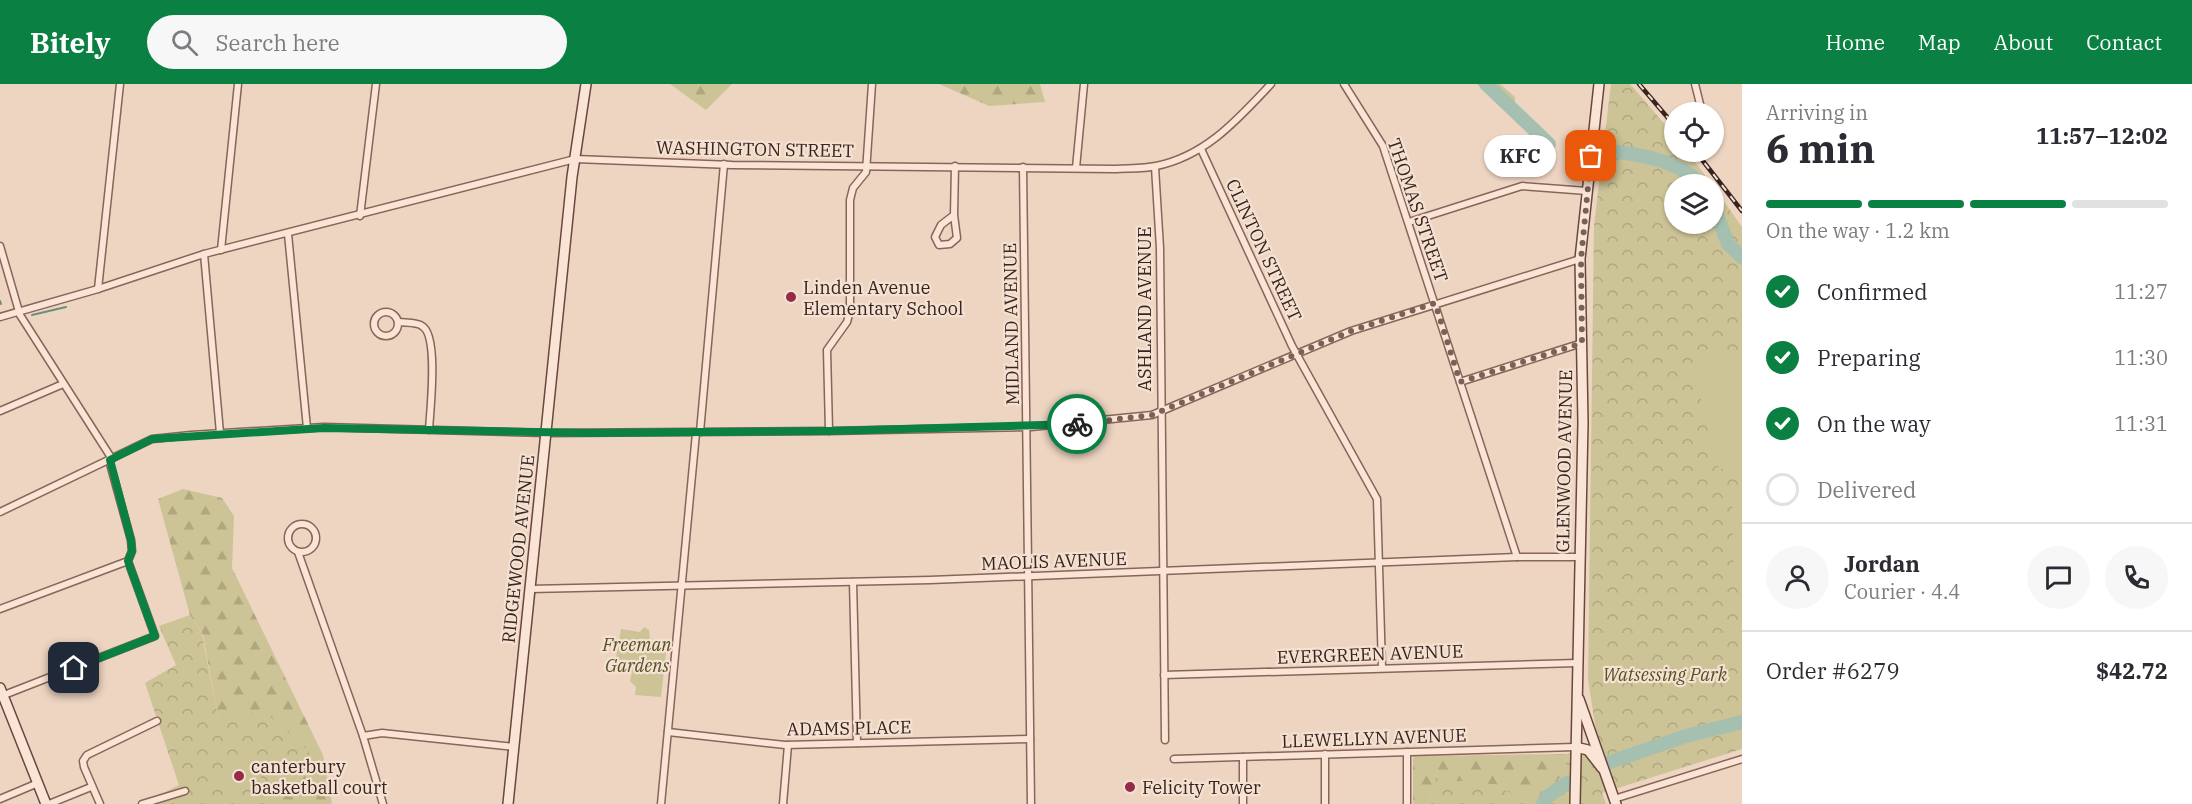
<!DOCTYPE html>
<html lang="en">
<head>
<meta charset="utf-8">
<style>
  :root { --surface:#fff; --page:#f7f7f7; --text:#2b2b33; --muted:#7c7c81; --line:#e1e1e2; --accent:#0b8043 }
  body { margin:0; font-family:"IBM Plex Serif",serif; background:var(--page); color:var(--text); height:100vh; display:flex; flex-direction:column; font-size:22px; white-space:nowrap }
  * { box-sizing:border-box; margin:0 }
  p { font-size:20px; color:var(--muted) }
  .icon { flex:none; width:33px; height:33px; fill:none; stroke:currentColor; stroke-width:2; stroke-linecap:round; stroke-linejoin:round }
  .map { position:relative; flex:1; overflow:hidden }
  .panel { display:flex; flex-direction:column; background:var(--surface); width:450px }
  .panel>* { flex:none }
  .fabs { position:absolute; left:1664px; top:18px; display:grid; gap:12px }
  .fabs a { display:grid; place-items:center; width:60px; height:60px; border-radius:50%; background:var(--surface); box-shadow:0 2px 4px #0004; font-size:30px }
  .pin { position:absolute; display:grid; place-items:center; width:51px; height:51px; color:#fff; margin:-26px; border-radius:12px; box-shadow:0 3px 9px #0006 }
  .courier { position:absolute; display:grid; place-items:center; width:60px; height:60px; margin:-30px; border:4px solid #0b8043; border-radius:50%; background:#fff; color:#222; box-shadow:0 2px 8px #0007 }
  .bubble { position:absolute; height:42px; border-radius:21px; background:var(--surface); box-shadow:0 2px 4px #0004; font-size:20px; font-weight:700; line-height:42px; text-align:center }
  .overview em { font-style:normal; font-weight:700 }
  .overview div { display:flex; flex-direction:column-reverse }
  .overview { display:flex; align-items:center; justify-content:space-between; height:102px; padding:0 24px }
  h1 { font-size:39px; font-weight:700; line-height:45px }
  .bar { display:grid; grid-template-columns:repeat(4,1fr); gap:9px 6px; align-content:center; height:72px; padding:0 24px }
  .bar i { height:8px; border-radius:4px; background:var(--line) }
  .bar .on { background:var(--accent) }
  .bar p { grid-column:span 4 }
  .line { display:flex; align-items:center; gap:15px; padding:0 24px; border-top:2px solid var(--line) }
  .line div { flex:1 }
  .round { display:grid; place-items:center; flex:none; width:63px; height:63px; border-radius:32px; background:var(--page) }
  ol { padding:0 24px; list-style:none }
  li { display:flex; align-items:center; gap:18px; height:66px }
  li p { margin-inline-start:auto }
  li .icon { padding:6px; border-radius:50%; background:var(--accent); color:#fff; stroke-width:4 }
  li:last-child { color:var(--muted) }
  li i { width:33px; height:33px; border:3px solid var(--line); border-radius:50% }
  header { display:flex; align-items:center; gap:36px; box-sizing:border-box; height:84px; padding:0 30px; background:var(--accent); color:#fff }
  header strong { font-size:28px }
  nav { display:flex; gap:33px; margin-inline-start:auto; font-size:21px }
  .search { width:420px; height:54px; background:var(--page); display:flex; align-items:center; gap:15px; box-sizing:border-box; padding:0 21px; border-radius:33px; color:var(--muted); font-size:22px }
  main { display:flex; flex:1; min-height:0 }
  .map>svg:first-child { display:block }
</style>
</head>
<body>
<header>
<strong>Bitely</strong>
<div class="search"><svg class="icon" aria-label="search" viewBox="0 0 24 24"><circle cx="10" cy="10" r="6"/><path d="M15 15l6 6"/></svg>Search here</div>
<nav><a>Home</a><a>Map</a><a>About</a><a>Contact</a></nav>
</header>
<main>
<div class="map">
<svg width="1742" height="720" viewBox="0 0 1742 720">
  <defs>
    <pattern id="forest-firs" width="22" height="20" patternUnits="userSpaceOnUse" patternTransform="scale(1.5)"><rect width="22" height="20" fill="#ccc396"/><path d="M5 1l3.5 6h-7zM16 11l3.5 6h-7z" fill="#b0a781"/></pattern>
    <pattern id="park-crowns" width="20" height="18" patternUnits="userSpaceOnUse" patternTransform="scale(1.5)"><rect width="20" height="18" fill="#ccc396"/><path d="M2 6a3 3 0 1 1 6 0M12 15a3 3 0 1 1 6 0" fill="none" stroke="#b0a781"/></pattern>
  </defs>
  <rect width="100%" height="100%" fill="#eed5c2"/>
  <g fill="url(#forest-firs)">
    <polygon points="670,0 732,0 706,26"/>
    <polygon points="939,0 1040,0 1045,18 989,22"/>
    <polygon points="1477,0 1500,0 1515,13 1515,23 1527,46"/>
    <polygon points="183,405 222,414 234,432 232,484 323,671 332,720 282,720 276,696 218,633 203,551 190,531 158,415"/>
    <polygon points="1567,670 1565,720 1526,720 1498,701 1434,695 1428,720 1413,720 1413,672"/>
  </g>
  <g fill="url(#park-crowns)">
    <polygon points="1611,0 1630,0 1674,51 1674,68 1687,68 1712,100 1674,100 1674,140 1713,140 1713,102 1742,143 1742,665 1602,709 1606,720 1530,720 1565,689 1567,670 1598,658 1588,596 1594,141"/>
    <polygon points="190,531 202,550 218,633 265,628 308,666 306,687 277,696 282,720 142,720 179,701 145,599 176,581 159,542"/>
    <polygon points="1434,694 1498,701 1526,720 1428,720"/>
  </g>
  <g fill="#ccc396">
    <polygon points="1742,267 1742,380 1719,386 1692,280"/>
    <polygon points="1732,411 1742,411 1742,501 1734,501"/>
    <polygon points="644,543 649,546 650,557 667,559 661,613 635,611 636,603 630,597 632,588 614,585 621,545 640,548"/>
    <polygon points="256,675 262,696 221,705 215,688"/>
  </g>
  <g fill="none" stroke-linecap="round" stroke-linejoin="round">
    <g stroke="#6c8f7c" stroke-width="2">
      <polyline points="0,217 1,220"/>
      <polyline points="32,231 66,223"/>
    </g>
    <g stroke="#a5c0b0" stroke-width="14">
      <polyline points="1486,0 1549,60"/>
      <path d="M1603,66C1636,70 1677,75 1701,100"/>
      <polyline points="1713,120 1728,160 1742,173"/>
      <polyline points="1610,678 1686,652 1742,638"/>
      <polyline points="1543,720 1548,712 1567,699"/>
    </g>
    <g stroke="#886559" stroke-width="9">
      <g id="street">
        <polyline points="1344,0 1383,62 1517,473"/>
        <polyline points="1695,0 1702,28"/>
        <polyline points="1201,65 1292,262 1377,415 1382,584"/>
        <polyline points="1023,83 1031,720"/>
        <polyline points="1155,83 1160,164 1165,656"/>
        <polyline points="1076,84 1084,0"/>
        <polyline points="954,131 957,154 950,160 939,161 935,153 941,141 954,131 955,82"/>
        <polyline points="360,132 376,0"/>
        <polyline points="1409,138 1522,102 1587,107"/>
        <polyline points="288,150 307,344"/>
        <polyline points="0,162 20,231 112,375"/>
        <polyline points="221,166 238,0"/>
        <polyline points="204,170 220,349"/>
        <polyline points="98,205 120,0"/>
        <circle cx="386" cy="240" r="12"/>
        <path d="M0,233L98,205L204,170L575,75L732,81L1114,85C1128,84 1143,85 1156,82C1206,72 1238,35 1271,0"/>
        <path d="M399,238C405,239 417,238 422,242C439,251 430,327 429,346"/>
        <polyline points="1460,298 1582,259"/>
        <polyline points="0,327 63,300"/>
        <polyline points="829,347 827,266 847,238 850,227 850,116 853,104 866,88 872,0"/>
        <polyline points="700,348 724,80"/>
        <polyline points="0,428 152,355 191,351 324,343 546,349 829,347 1031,343 1152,331 1351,247 1580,175"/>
        <circle cx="302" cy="454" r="14"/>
        <polyline points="298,468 363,652 383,720"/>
        <polyline points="853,498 857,659"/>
        <polyline points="530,505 930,496 1517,473 1580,473"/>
        <polyline points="0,525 128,477"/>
        <polyline points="1164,591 1577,579"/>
        <polyline points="4,611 155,552 128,477 132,467 131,456 109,376"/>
        <polyline points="668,648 785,661 1030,655"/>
        <polyline points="363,652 382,649 514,663"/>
        <polyline points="1174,675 1575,663"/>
        <polyline points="0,715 38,699"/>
        <polyline points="1614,715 1742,675"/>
        <polyline points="49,720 91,703"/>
        <polyline points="100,720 84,683 83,677 87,671 157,637"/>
        <polyline points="142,720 185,707"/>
        <polyline points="661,720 696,349"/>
        <polyline points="783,720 788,661"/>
        <polyline points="1243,720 1243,673"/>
        <polyline points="1325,720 1325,670"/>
        <polyline points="1407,720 1407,668"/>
      </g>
    </g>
    <g stroke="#69473d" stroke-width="12">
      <g id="secondary">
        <polyline points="0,604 46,720"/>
        <polyline points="1579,615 1616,720"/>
        <polyline points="1575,663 1588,666 1602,684"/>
        <polyline points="508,720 572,93 586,0"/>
        <polyline points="1575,720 1583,339 1580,175 1599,0"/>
      </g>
    </g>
    <use href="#street" stroke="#f9e4d6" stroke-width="6"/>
    <use href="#secondary" stroke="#f9e4d6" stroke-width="9"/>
    <g stroke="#38231e" stroke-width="4.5">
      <g id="rail">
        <polyline points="1639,0 1674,41"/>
        <polyline points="1696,68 1742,127"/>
      </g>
    </g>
    <use href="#rail" stroke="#f5e1d2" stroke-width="2" stroke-dasharray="7" stroke-linecap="butt"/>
  </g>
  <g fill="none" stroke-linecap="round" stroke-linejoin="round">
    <polyline stroke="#786157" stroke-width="6" stroke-dasharray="0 10.8" points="1077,340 1152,331 1351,247 1435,219 1460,298 1582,259 1581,175 1591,72"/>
    <polyline stroke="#0b8043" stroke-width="8" points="74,584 155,552 128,477 132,467 131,456 110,376 152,355 324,344 589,349 829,347 1077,340"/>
  </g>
  <g fill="#962a49" stroke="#f5e1d2" stroke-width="2">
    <circle cx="791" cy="213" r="6"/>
    <circle cx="239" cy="692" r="6"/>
    <circle cx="1130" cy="703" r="6"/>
  </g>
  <g text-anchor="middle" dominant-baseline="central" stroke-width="4.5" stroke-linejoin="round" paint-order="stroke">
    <g font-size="18" fill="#38231e" stroke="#f5e1d2">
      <text transform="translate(755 65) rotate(1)">WASHINGTON STREET</text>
      <text transform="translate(1418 126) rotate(71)">THOMAS STREET</text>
      <text transform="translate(1264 166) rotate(65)">CLINTON STREET</text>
      <text transform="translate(1144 225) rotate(-90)">ASHLAND AVENUE</text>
      <text transform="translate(1011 240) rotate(-91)">MIDLAND AVENUE</text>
      <text transform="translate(1564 377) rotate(-89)">GLENWOOD AVENUE</text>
      <text transform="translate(518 465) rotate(-84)">RIDGEWOOD AVENUE</text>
      <text transform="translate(1054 477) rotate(-2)">MAOLIS AVENUE</text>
      <text transform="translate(1370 570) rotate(-2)">EVERGREEN AVENUE</text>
      <text transform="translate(849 644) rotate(-1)">ADAMS PLACE</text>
      <text transform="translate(1374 654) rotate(-2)">LLEWELLYN AVENUE</text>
    </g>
    <g font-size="18" fill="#38231e" stroke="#f5e1d2" text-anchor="start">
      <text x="803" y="203">Linden Avenue<tspan x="803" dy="21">Elementary School</tspan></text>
      <text x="251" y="682">canterbury<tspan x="251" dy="21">basketball court</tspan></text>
      <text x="1142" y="703">Felicity Tower</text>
    </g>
    <g font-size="18" font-style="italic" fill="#545224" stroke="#f5e1d2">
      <text x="637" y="560">Freeman<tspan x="637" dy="21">Gardens</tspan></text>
      <text x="1665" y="590">Watsessing Park</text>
    </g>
  </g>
</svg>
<div class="fabs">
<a><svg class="icon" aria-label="locate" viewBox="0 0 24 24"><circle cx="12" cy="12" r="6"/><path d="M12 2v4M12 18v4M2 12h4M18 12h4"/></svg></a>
<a><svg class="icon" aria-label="layers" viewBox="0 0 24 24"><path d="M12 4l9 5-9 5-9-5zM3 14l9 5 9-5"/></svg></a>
</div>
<div class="pin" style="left:1591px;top:72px;background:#ea580c"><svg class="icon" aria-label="bag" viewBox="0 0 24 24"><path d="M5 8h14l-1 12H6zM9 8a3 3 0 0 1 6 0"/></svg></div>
<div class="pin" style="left:74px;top:584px;background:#1f2937"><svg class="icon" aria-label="home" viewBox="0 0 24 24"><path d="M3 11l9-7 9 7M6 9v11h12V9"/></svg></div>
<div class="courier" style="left:1077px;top:340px"><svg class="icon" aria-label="bike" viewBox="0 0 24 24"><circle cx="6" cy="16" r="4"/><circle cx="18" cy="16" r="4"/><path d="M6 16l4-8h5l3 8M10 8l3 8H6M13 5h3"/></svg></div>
<div class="bubble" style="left:1484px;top:51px;width:72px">KFC</div>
</div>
<section class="panel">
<div class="overview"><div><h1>6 min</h1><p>Arriving in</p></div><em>11:57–12:02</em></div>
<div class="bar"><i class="on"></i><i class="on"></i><i class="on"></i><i></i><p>On the way · 1.2 km</p></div>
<ol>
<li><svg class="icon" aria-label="check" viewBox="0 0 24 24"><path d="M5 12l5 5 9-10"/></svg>Confirmed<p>11:27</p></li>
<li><svg class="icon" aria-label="check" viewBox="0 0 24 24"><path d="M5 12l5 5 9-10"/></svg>Preparing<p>11:30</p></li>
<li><svg class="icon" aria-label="check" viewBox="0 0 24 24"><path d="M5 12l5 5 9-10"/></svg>On the way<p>11:31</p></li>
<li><i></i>Delivered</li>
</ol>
<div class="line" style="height:108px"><a class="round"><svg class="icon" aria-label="person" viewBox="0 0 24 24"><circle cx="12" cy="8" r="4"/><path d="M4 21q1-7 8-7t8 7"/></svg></a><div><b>Jordan</b><p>Courier · 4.4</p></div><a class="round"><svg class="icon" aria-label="chat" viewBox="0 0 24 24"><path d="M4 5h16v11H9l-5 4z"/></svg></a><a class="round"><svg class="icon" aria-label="phone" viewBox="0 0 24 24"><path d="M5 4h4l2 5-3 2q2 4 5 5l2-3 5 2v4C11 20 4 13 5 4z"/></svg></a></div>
<div class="line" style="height:78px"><div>Order #6279</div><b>$42.72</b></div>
</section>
</main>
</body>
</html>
